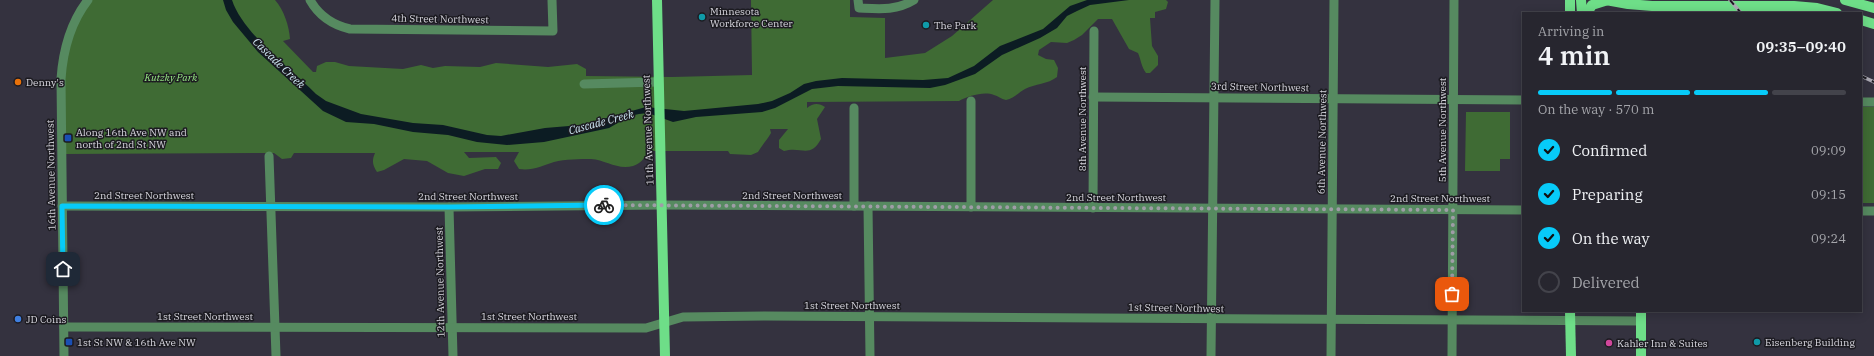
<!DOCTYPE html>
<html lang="en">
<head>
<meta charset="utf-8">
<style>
  :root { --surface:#27262f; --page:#2f2e37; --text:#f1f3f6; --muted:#a4a5aa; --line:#43434b; --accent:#07cbf9 }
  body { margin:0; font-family:"IBM Plex Serif",serif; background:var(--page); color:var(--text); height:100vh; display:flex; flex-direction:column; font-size:15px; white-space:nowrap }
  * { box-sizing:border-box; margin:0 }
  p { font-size:13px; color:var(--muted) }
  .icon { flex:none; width:22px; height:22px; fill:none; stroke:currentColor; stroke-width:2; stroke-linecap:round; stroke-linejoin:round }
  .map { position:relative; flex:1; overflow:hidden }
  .details { position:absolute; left:1522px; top:12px; width:340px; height:300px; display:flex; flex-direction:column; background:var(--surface); border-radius:0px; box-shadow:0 2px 10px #0003,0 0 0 1px var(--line) }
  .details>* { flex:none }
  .pin { position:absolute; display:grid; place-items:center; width:34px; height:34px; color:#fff; margin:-17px; border-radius:8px; box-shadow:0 2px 6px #0006 }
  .courier { position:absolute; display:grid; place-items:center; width:40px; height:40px; margin:-20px; border:3px solid #07cbf9; border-radius:50%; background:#fff; color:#222; box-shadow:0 1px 5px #0007 }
  .head em { font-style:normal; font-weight:600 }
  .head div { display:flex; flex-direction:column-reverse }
  .head { display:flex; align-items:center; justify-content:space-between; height:68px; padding:0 16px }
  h1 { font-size:26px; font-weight:600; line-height:30px }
  .bar { display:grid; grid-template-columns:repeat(4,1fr); gap:6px 4px; align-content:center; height:48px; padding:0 16px }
  .bar i { height:5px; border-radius:3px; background:var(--line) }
  .bar .on { background:var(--accent) }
  .bar p { grid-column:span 4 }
  ol { padding:0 16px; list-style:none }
  li { display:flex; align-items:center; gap:12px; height:44px }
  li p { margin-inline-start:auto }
  li .icon { padding:4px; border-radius:50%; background:var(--accent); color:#111; stroke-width:4 }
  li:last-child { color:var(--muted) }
  li i { width:22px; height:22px; border:2px solid var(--line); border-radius:50% }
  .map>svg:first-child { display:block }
</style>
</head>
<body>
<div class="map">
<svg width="1874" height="356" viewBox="0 0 1874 356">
  <rect width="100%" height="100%" fill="#34323f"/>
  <g fill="#3f6b34">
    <path d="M88,0H275C284,10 289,26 290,39L283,41L313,72H316L317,66L326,62H335L349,66L403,69L421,65L433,68L445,66L480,67L496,63L548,67L577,64L586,69V76L672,77L752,75L751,0H850V17L885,18V58L925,53L952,36L993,0H1166L1168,2L1166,9L1155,12V18H1150L1152,46L1158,56V65L1150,73H1146C1141,66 1141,60 1138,53L1129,49L1112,19H1098L1082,35L1074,40L1067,43L1051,42L1039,50L1038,55L1046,59L1054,60L1058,68L1057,77C1048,84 1035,84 1025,89C1018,93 1014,98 1006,100C1001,99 998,96 994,95C984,91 968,96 959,101L807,102V108C813,103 819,103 825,107L817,119L821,139C810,159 802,146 784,151L779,148V140L788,129H770L771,133C767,140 762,145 758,152L751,155L730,154L728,151H648C645,158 640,164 633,166C617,170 606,160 591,159C580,159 565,159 554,162C542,166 532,171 519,169L514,161L519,152H464L469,158L496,157L501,163L498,169H485L464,176L448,173L427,161L404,159L384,170L377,172C372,165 372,160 375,153H294L291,158L282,159L274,153L61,154L64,53Z"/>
    <rect x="1861" y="107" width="13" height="96"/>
    <polygon points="1466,112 1510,112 1510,159 1500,159 1500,171 1465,171"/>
  </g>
  <path fill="#0c1c23" d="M223,0H232C243,34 291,68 316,94L326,101L361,114L413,123L443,125L487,135L501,136L545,128L581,125L646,107L684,111L758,104L772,101L790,93L804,84L816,81L842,78L923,80L948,78L974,66L1000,46L1043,29L1070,6L1087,0H1129L1090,5L1077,11L1067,16L1057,28L1040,38L1002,55L975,74L945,85L930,88L838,86L812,89L775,108L762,112L696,117L673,122L648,113L639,114L630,116L609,128L600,130L544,142L507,145L477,142L448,135L413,132L374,124L346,122L323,111L258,52L233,22L226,10Z"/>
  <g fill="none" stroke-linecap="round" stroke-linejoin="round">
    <g stroke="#568a60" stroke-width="9">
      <path d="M310,0C319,16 333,25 350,29L553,31L552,0"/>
      <path d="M858,0L859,8C879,9 896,11 914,0"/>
      <polyline points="584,84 658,82"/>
      <polyline points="1093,97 1523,100"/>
      <polyline points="971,101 971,207"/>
      <polyline points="1861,102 1874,102"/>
      <polyline points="854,108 854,206"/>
      <polyline points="269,156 276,356"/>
      <polyline points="62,206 449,207 662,205 1523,210"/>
      <polyline points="868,206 870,356"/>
      <polyline points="449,207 453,356"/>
      <polyline points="1093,208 1094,31"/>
      <polyline points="1861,211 1874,211"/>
      <polyline points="64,327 646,328 683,317 765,316 1641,321"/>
      <path d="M64,356L61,79C63,50 70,23 88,0"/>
      <polyline points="1211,356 1215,0"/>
      <polyline points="1331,356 1334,0"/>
      <polyline points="1452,356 1454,0"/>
    </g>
    <g stroke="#6ede88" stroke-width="10">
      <polyline points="657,0 665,356"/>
      <polyline points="1570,0 1570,13"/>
      <polyline points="1581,0 1582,13"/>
      <polyline points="1606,0 1628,4 1652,6 1794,6 1817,8 1837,13"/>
      <polyline points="1845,0 1874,8"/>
      <polyline points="1587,13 1592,5 1608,0"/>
      <polyline points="1861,20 1874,24"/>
      <polyline points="1570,311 1571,356"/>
      <polyline points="1641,356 1641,311"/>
    </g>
    <g stroke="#aba9b3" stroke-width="3.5">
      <g id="rail">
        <polyline points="1730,0 1741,13"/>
        <polyline points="1861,76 1874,82"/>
      </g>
    </g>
    <use href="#rail" stroke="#1c1b21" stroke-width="2" stroke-dasharray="6" stroke-linecap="butt"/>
  </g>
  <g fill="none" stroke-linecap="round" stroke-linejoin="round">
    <polyline stroke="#9f9da7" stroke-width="4" stroke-dasharray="0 7.2" points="604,205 1453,210 1452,294"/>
    <polyline stroke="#07cbf9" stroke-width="5" points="63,269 62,206 449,207 604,205"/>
  </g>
  <g fill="#0f9aa8" stroke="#1c1b21" stroke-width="1.5">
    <circle cx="702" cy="17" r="4"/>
    <circle cx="926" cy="25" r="4"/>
    <circle cx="1757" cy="342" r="4"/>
  </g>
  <circle fill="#e8710a" stroke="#1c1b21" stroke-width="1.5" cx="18" cy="82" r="4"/>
  <g fill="#1a4fb4" stroke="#1c1b21" stroke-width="1.5">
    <rect x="64" y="134" width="8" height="8" rx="2"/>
    <rect x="65" y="338" width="8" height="8" rx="2"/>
  </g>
  <circle fill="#3f7fe0" stroke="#1c1b21" stroke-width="1.5" cx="18" cy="319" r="4"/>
  <circle fill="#d1479c" stroke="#1c1b21" stroke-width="1.5" cx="1609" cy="343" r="4"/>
  <g text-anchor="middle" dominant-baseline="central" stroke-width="3" stroke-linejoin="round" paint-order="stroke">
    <g font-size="10" fill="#d8d7df" stroke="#1c1b21" text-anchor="start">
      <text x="710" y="11">Minnesota<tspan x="710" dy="12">Workforce Center</tspan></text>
      <text x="934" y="25">The Park</text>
      <text x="26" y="82">Denny's</text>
      <text x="76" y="132">Along 16th Ave NW and<tspan x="76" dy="12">north of 2nd St NW</tspan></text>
      <text x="26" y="319">JD Coins</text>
      <text x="77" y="342">1st St NW &amp; 16th Ave NW</text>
      <text x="1765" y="342">Eisenberg Building</text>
      <text x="1617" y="343">Kahler Inn &amp; Suites</text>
    </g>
    <g font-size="10" fill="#d8d7df" stroke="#1c1b21">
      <text transform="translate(440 19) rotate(1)">4th Street Northwest</text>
      <text transform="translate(1260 87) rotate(1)">3rd Street Northwest</text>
      <text transform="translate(1082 119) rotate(-90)">8th Avenue Northwest</text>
      <text transform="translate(648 130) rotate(-92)">11th Avenue Northwest</text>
      <text transform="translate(1442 130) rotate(-90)">5th Avenue Northwest</text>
      <text transform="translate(1322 142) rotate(-89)">6th Avenue Northwest</text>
      <text transform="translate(51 175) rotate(-91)">16th Avenue Northwest</text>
      <text x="144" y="195">2nd Street Northwest</text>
      <text x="792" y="195">2nd Street Northwest</text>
      <text x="468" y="196">2nd Street Northwest</text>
      <text x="1116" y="197">2nd Street Northwest</text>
      <text x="1440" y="198">2nd Street Northwest</text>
      <text transform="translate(440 282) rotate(-91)">12th Avenue Northwest</text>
      <text x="852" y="305">1st Street Northwest</text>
      <text transform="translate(1176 308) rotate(1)">1st Street Northwest</text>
      <text x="205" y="316">1st Street Northwest</text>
      <text x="529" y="316">1st Street Northwest</text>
    </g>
    <g font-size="10" font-style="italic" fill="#99eb85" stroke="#1c1b21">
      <text x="171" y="77">Kutzky Park</text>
    </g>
    <g font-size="11" font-style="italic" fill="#cee7f4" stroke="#1c1b21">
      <text transform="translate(279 63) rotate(44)">Cascade Creek</text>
      <text transform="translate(601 122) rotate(-15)">Cascade Creek</text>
    </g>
  </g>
</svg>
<div class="pin" style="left:1452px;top:294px;background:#ea580c"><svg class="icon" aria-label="bag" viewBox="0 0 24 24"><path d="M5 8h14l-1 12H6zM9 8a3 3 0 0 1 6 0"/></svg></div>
<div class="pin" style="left:63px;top:269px;background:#1f2937"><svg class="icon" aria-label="home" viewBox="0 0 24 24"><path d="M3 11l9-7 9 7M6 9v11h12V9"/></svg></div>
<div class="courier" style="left:604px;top:205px"><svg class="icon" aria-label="bike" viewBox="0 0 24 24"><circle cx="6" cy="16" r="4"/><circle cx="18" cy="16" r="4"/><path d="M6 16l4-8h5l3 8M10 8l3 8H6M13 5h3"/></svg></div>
<section class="details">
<div class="head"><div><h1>4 min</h1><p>Arriving in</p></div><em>09:35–09:40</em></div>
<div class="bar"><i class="on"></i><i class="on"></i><i class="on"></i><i></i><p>On the way · 570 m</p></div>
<ol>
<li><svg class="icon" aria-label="check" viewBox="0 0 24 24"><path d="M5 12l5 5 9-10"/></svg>Confirmed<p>09:09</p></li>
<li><svg class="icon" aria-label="check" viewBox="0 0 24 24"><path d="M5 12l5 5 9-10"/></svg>Preparing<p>09:15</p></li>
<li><svg class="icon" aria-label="check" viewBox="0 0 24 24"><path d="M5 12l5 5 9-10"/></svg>On the way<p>09:24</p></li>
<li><i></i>Delivered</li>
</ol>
</section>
</div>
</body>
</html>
